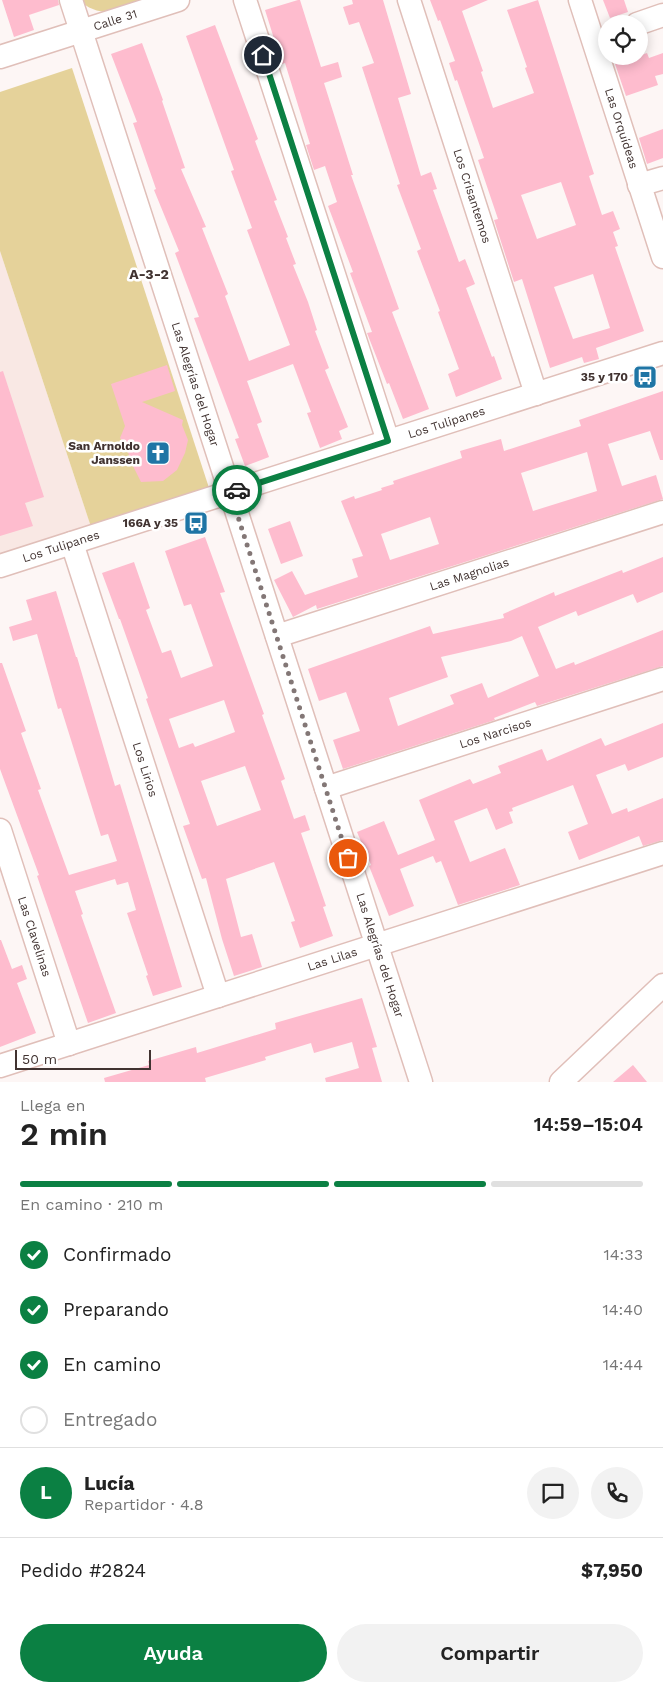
<!DOCTYPE html>
<html lang="es">
<head>
<meta charset="utf-8">
<style>
  :root { --surface:#fff; --page:#f2f2f2; --text:#222; --muted:#767676; --line:#e0e0e0; --accent:#0b8043 }
  body { margin:0; font-family:"Work Sans",sans-serif; background:var(--page); color:var(--text); height:100vh; display:flex; flex-direction:column; font-size:19px; white-space:nowrap }
  * { box-sizing:border-box; margin:0 }
  p { font-size:16px; color:var(--muted) }
  .icon { flex:none; width:28px; height:28px; fill:none; stroke:currentColor; stroke-width:2; stroke-linecap:round; stroke-linejoin:round }
  .map { position:relative; height:1082px; overflow:hidden }
  .side { display:flex; flex-direction:column; background:var(--surface); flex:1 }
  .side>* { flex:none }
  .fabs { position:absolute; left:598px; top:15px; display:grid; gap:10px }
  .fabs a { display:grid; place-items:center; width:50px; height:50px; border-radius:50%; background:var(--surface); box-shadow:0 2px 12px #0003; font-size:25px }
  .scale { position:absolute; left:15px; bottom:12px; width:136px; box-sizing:border-box; padding-left:5px; border:2px solid #413331; border-top:0; font-size:14px; line-height:18px; white-space:nowrap; color:#413331; -webkit-text-stroke:4px #fff; paint-order:stroke }
  .pin { position:absolute; display:grid; place-items:center; width:42px; height:42px; color:#fff; margin:-21px; border:2px solid #fff; border-radius:50%; box-shadow:0 1px 5px #0007 }
  .courier { position:absolute; display:grid; place-items:center; width:50px; height:50px; margin:-25px; border:4px solid #0b8043; border-radius:50%; background:#fff; color:#222; box-shadow:0 1px 6px #0007 }
  .headline em { font-style:normal; font-weight:600 }
  .headline div { display:flex; flex-direction:column-reverse }
  .headline { display:flex; align-items:center; justify-content:space-between; height:85px; padding:0 20px }
  h1 { font-size:32px; font-weight:600; line-height:38px }
  .bar { display:grid; grid-template-columns:repeat(4,1fr); gap:8px 5px; align-content:center; height:60px; padding:0 20px }
  .bar i { height:6px; border-radius:4px; background:var(--line) }
  .bar .selected { background:var(--accent) }
  .bar p { grid-column:span 4 }
  .line { display:flex; align-items:center; gap:12px; padding:0 20px; border-top:1px solid var(--line) }
  .line div { flex:1 }
  .round { display:grid; place-items:center; flex:none; width:52px; height:52px; border-radius:26px; background:var(--page) }
  ol { padding:0 20px; list-style:none }
  li { display:flex; align-items:center; gap:15px; height:55px }
  li p { margin-inline-start:auto }
  li .icon { padding:5px; border-radius:50%; background:var(--accent); color:#fff; stroke-width:4 }
  li:last-child { color:var(--muted) }
  li i { width:28px; height:28px; border:2px solid var(--line); border-radius:50% }
  .cta { display:flex; gap:10px; margin-top:auto; padding:10px 20px }
  .cta a { flex:1; height:58px; border-radius:30px; background:var(--accent); color:#fff; font-size:20px; font-weight:600; line-height:58px; text-align:center }
  .cta a+a { background:var(--page); color:var(--text) }
  .map>svg:first-child { display:block }
</style>
</head>
<body>
<div class="map">
<svg width="663" height="1082" viewBox="0 0 663 1082">
  <rect width="100%" height="100%" fill="#fdf6f5"/>
  <polygon fill="#f9e8e4" points="0,251 93,533 0,562"/>
  <g fill="#e5d29a">
    <path d="M79,0H140C123,15 96,17 79,0Z"/>
    <polygon points="72,68 211,494 93,533 0,251 0,92"/>
  </g>
  <g fill="#febcce" fill-rule="evenodd">
    <polygon points="2,0 58,0 59,5 29,15 34,30 14,37"/>
    <polygon points="298,0 300,0 321,67 338,62 342,77 324,83 353,175 351,175 399,309 392,312 429,409 403,419 389,383 387,384 367,333 372,332 350,273 353,272 328,206 337,202 325,166 314,170 306,145 310,144 285,63 282,64 265,10"/>
    <polygon points="352,0 383,0 411,94 398,98 421,176 431,172 437,189 433,190 459,262 465,259 475,284 466,288 492,357 494,356 502,379 456,397 448,374 459,369 438,312 440,311 417,251 421,249 397,185 400,184 362,67 374,63 359,22 349,25 343,7 353,4"/>
    <path d="M430,0H488L462,11L483,71L481,72L493,108L534,93L525,68L527,67L507,10L538,0L594,174L589,176L602,215L613,211L620,229L613,232L618,246L615,247L644,331L596,348L599,359L584,363L582,357L550,368L522,279L514,282L494,220L498,219L478,160L484,158L457,80L455,81L449,63L455,61L440,20L438,21ZM561,182L576,225L537,239L521,195ZM593,274L610,328L573,339L554,287Z"/>
    <polygon points="603,0 624,0 628,12 610,18"/>
    <polygon points="215,25 258,139 255,141 277,200 274,201 288,237 286,238 296,264 293,265 308,302 317,330 315,331 329,368 325,370 348,427 339,431 342,439 320,448 307,413 311,412 293,364 247,381 262,422 257,424 269,457 245,466 235,439 239,438 194,318 199,317 175,253 179,251 154,190 156,189 133,123 137,122 111,54 142,43 163,100 162,101 185,168 181,169 206,227 202,228 228,294 225,296 249,361 290,345 247,230 252,228 231,171 234,170 186,36"/>
    <polygon points="647,53 649,58 663,53 663,74 655,76 658,85 626,96 615,64"/>
    <polygon points="663,129 663,158 647,164 639,138"/>
    <polygon points="167,365 175,391 142,402 183,420 182,425 188,440 185,453 177,470 163,481 141,482 131,462 126,445 120,438 125,426 111,384"/>
    <polygon points="3,371 44,497 25,503 33,526 0,536 0,372"/>
    <path d="M663,391V460H660L650,431L608,444L622,486L656,475L663,499L317,609L316,605L293,617L274,580L292,571L305,595L358,577L352,559L363,556L341,501L354,496L355,499L382,490L381,488L394,484L393,481L462,458L460,451L501,439L504,451L581,426L579,420ZM587,452L597,491L533,511L521,473ZM430,517L439,544L390,560L381,534Z"/>
    <polygon points="290,521 303,556 281,564 268,529"/>
    <path d="M205,537L225,592L220,593L264,714L262,715L285,779L281,781L294,819L305,815L310,830L301,833L326,906L323,907L333,936L300,948L291,922L295,921L274,862L226,879L241,937L252,934L262,967L234,976L222,939L206,878L202,879L183,826L190,824L146,699L148,698L120,619H119L102,573L134,562L150,608L146,610L162,653L171,650L181,678L213,666L191,604L184,606L165,551ZM224,700L235,732L195,747L193,743L179,748L169,719ZM245,766L261,810L217,826L201,781Z"/>
    <path d="M663,557V592L637,603L633,594L578,616L576,611L538,627L556,669L574,662L575,665L663,630V666L537,706L535,702L494,718L495,720L343,769L333,740L360,731L346,692L319,701L308,669L430,626L433,634L504,618L503,614L554,592L555,596L622,570L623,573ZM522,636L539,676L488,698L482,683L450,695L454,704L398,726L389,698L448,677L441,657L511,641Z"/>
    <polygon points="56,591 76,657 77,657 115,786 120,784 182,987 153,996 146,976 148,975 127,913 136,910 128,882 117,885 115,879 75,891 83,914 81,915 116,1013 88,1023 37,876 39,875 0,769 0,663 2,663 26,731 21,733 41,789 38,790 69,875 117,861 108,834 101,836 61,708 58,709 37,634 13,641 9,627 32,620 26,600"/>
    <polygon points="663,723 663,757 628,771 625,764 596,775 612,814 627,808 628,812 663,798 663,840 643,846 639,836 579,860 568,832 588,824 573,785 512,808 513,811 509,812 513,823 496,830 487,808 454,821 470,862 505,848 520,885 458,905 441,861 436,863 433,856 400,869 414,906 389,916 369,866 371,865 357,832 384,821 398,855 435,840 419,800 470,779 473,784 501,773 498,766 542,749 547,761 601,738 605,746"/>
    <polygon points="0,940 1,940 12,969 22,965 27,979 17,983 36,1033 0,1047"/>
    <polygon points="362,998 377,1047 372,1048 382,1082 326,1082 325,1078 359,1068 352,1042 314,1053 311,1043 265,1057 266,1060 205,1078 206,1082 105,1082 104,1078 149,1065 148,1061 196,1047 197,1053 276,1029 275,1023"/>
    <polygon points="633,1065 647,1082 613,1082"/>
  </g>
  <g fill="none" stroke-linecap="round" stroke-linejoin="round">
    <g stroke="#e0bfb9" stroke-width="25">
      <g id="minor">
        <path id="s1" d="M71,0L421,1082"/>
        <polyline points="245,0 388,441"/>
        <path id="s2" d="M409,0L536,394"/>
        <path id="s3" d="M580,0L663,257"/>
        <polyline points="637,24 663,15"/>
        <path id="s4" d="M0,57L178,0"/>
        <polyline points="639,185 663,178"/>
        <path id="s5" d="M72,543L218,996"/>
        <path id="s6" d="M0,566L663,353"/>
        <path id="s7" d="M277,636L663,512"/>
        <path id="s8" d="M326,788L663,679"/>
        <path id="s9" d="M0,830L69,1044"/>
        <path id="s10" d="M0,1066L663,853"/>
        <polyline points="561,1082 663,985"/>
      </g>
    </g>
    <use href="#minor" stroke="#fff" stroke-width="22"/>
  </g>
  <g fill="none" stroke-linecap="round" stroke-linejoin="round">
    <polyline stroke="#837776" stroke-width="5" stroke-dasharray="0 9" points="237,490 230,492 348,858"/>
    <polyline stroke="#0b8043" stroke-width="6" points="237,490 388,441 263,55"/>
  </g>
  <defs>
    <g id="bus-square" transform="scale(1.25)"><rect x="-9" y="-9" width="18" height="18" rx="4" fill="#1f75a5" stroke="#fff"/><path d="M-5-6H5V4H4V6H2V4H-2V6H-4V4H-5ZM-3.5-4V0h7V-4ZM-3.5 1.2v1.5H-2V1.2ZM2 1.2v1.5H3.5V1.2Z" fill="#fff"/></g>
    <g id="church-square" transform="scale(1.25)"><rect x="-9" y="-9" width="18" height="18" rx="4" fill="#1f75a5" stroke="#fff"/><path d="M-1.2-6h2.4v3.5h3.3v2.4h-3.3V6h-2.4V-.1h-3.3v-2.4h3.3Z" fill="#fff"/></g>
  </defs>
  <g fill-rule="evenodd">
    <use href="#bus-square" x="645" y="377"/>
    <use href="#church-square" x="158" y="453"/>
    <use href="#bus-square" x="196" y="523"/>
  </g>
  <g text-anchor="middle" dominant-baseline="central" stroke-width="5" stroke-linejoin="round" paint-order="stroke">
    <g font-size="12" fill="#413331" stroke="#fff">
      <text stroke="none"><textPath href="#s4" startOffset="121">Calle 31</textPath></text>
      <text stroke="none"><textPath href="#s3" startOffset="135">Las Orquídeas</textPath></text>
      <text stroke="none"><textPath href="#s2" startOffset="206">Los Crisantemos</textPath></text>
      <text stroke="none"><textPath href="#s1" startOffset="404">Las Alegrías del Hogar</textPath></text>
      <text stroke="none"><textPath href="#s6" startOffset="469">Los Tulipanes</textPath></text>
      <text stroke="none"><textPath href="#s6" startOffset="64">Los Tulipanes</textPath></text>
      <text stroke="none"><textPath href="#s7" startOffset="202">Las Magnolias</textPath></text>
      <text stroke="none"><textPath href="#s8" startOffset="178">Los Narcisos</textPath></text>
      <text stroke="none"><textPath href="#s5" startOffset="238">Los Lirios</textPath></text>
      <text stroke="none"><textPath href="#s9" startOffset="112">Las Clavelinas</textPath></text>
      <text stroke="none"><textPath href="#s1" startOffset="1004">Las Alegrías del Hogar</textPath></text>
      <text stroke="none"><textPath href="#s10" startOffset="349">Las Lilas</textPath></text>
    </g>
    <g font-size="12" font-weight="bold" fill="#413331" stroke="#fff" text-anchor="end">
      <text x="628" y="377">35 y 170</text>
      <text x="140" y="446">San Arnoldo<tspan x="140" dy="14">Janssen</tspan></text>
      <text x="178" y="523">166A y 35</text>
    </g>
    <g font-size="14" font-weight="bold" fill="#413331" stroke="#fff">
      <text x="149" y="274">A-3-2</text>
    </g>
  </g>
</svg>
<div class="fabs">
<a><svg class="icon" aria-label="locate" viewBox="0 0 24 24"><circle cx="12" cy="12" r="6"/><path d="M12 2v4M12 18v4M2 12h4M18 12h4"/></svg></a>
</div>
<div class="scale">50 m</div>
<div class="pin" style="left:348px;top:858px;background:#ea580c"><svg class="icon" aria-label="bag" viewBox="0 0 24 24"><path d="M5 8h14l-1 12H6zM9 8a3 3 0 0 1 6 0"/></svg></div>
<div class="pin" style="left:263px;top:55px;background:#1f2937"><svg class="icon" aria-label="home" viewBox="0 0 24 24"><path d="M3 11l9-7 9 7M6 9v11h12V9"/></svg></div>
<div class="courier" style="left:237px;top:490px"><svg class="icon" aria-label="car" viewBox="0 0 24 24"><path d="M5 17H2v-5l4-1 3-4h7l3 4 3 1v5h-3M9 17h6M6 11h13"/><circle cx="7" cy="17" r="2"/><circle cx="17" cy="17" r="2"/></svg></div>
</div>
<section class="side">
<div class="headline"><div><h1>2 min</h1><p>Llega en</p></div><em>14:59–15:04</em></div>
<div class="bar"><i class="selected"></i><i class="selected"></i><i class="selected"></i><i></i><p>En camino · 210 m</p></div>
<ol>
<li><svg class="icon" aria-label="check" viewBox="0 0 24 24"><path d="M5 12l5 5 9-10"/></svg>Confirmado<p>14:33</p></li>
<li><svg class="icon" aria-label="check" viewBox="0 0 24 24"><path d="M5 12l5 5 9-10"/></svg>Preparando<p>14:40</p></li>
<li><svg class="icon" aria-label="check" viewBox="0 0 24 24"><path d="M5 12l5 5 9-10"/></svg>En camino<p>14:44</p></li>
<li><i></i>Entregado</li>
</ol>
<div class="line" style="height:90px"><b class="round" style="background:var(--accent);color:#fff">L</b><div><b>Lucía</b><p>Repartidor · 4.8</p></div><a class="round"><svg class="icon" aria-label="chat" viewBox="0 0 24 24"><path d="M4 5h16v11H9l-5 4z"/></svg></a><a class="round"><svg class="icon" aria-label="phone" viewBox="0 0 24 24"><path d="M5 4h4l2 5-3 2q2 4 5 5l2-3 5 2v4C11 20 4 13 5 4z"/></svg></a></div>
<div class="line" style="height:65px"><div>Pedido #2824</div><b>$7,950</b></div>
<div class="cta"><a>Ayuda</a><a>Compartir</a></div>
</section>
</body>
</html>
